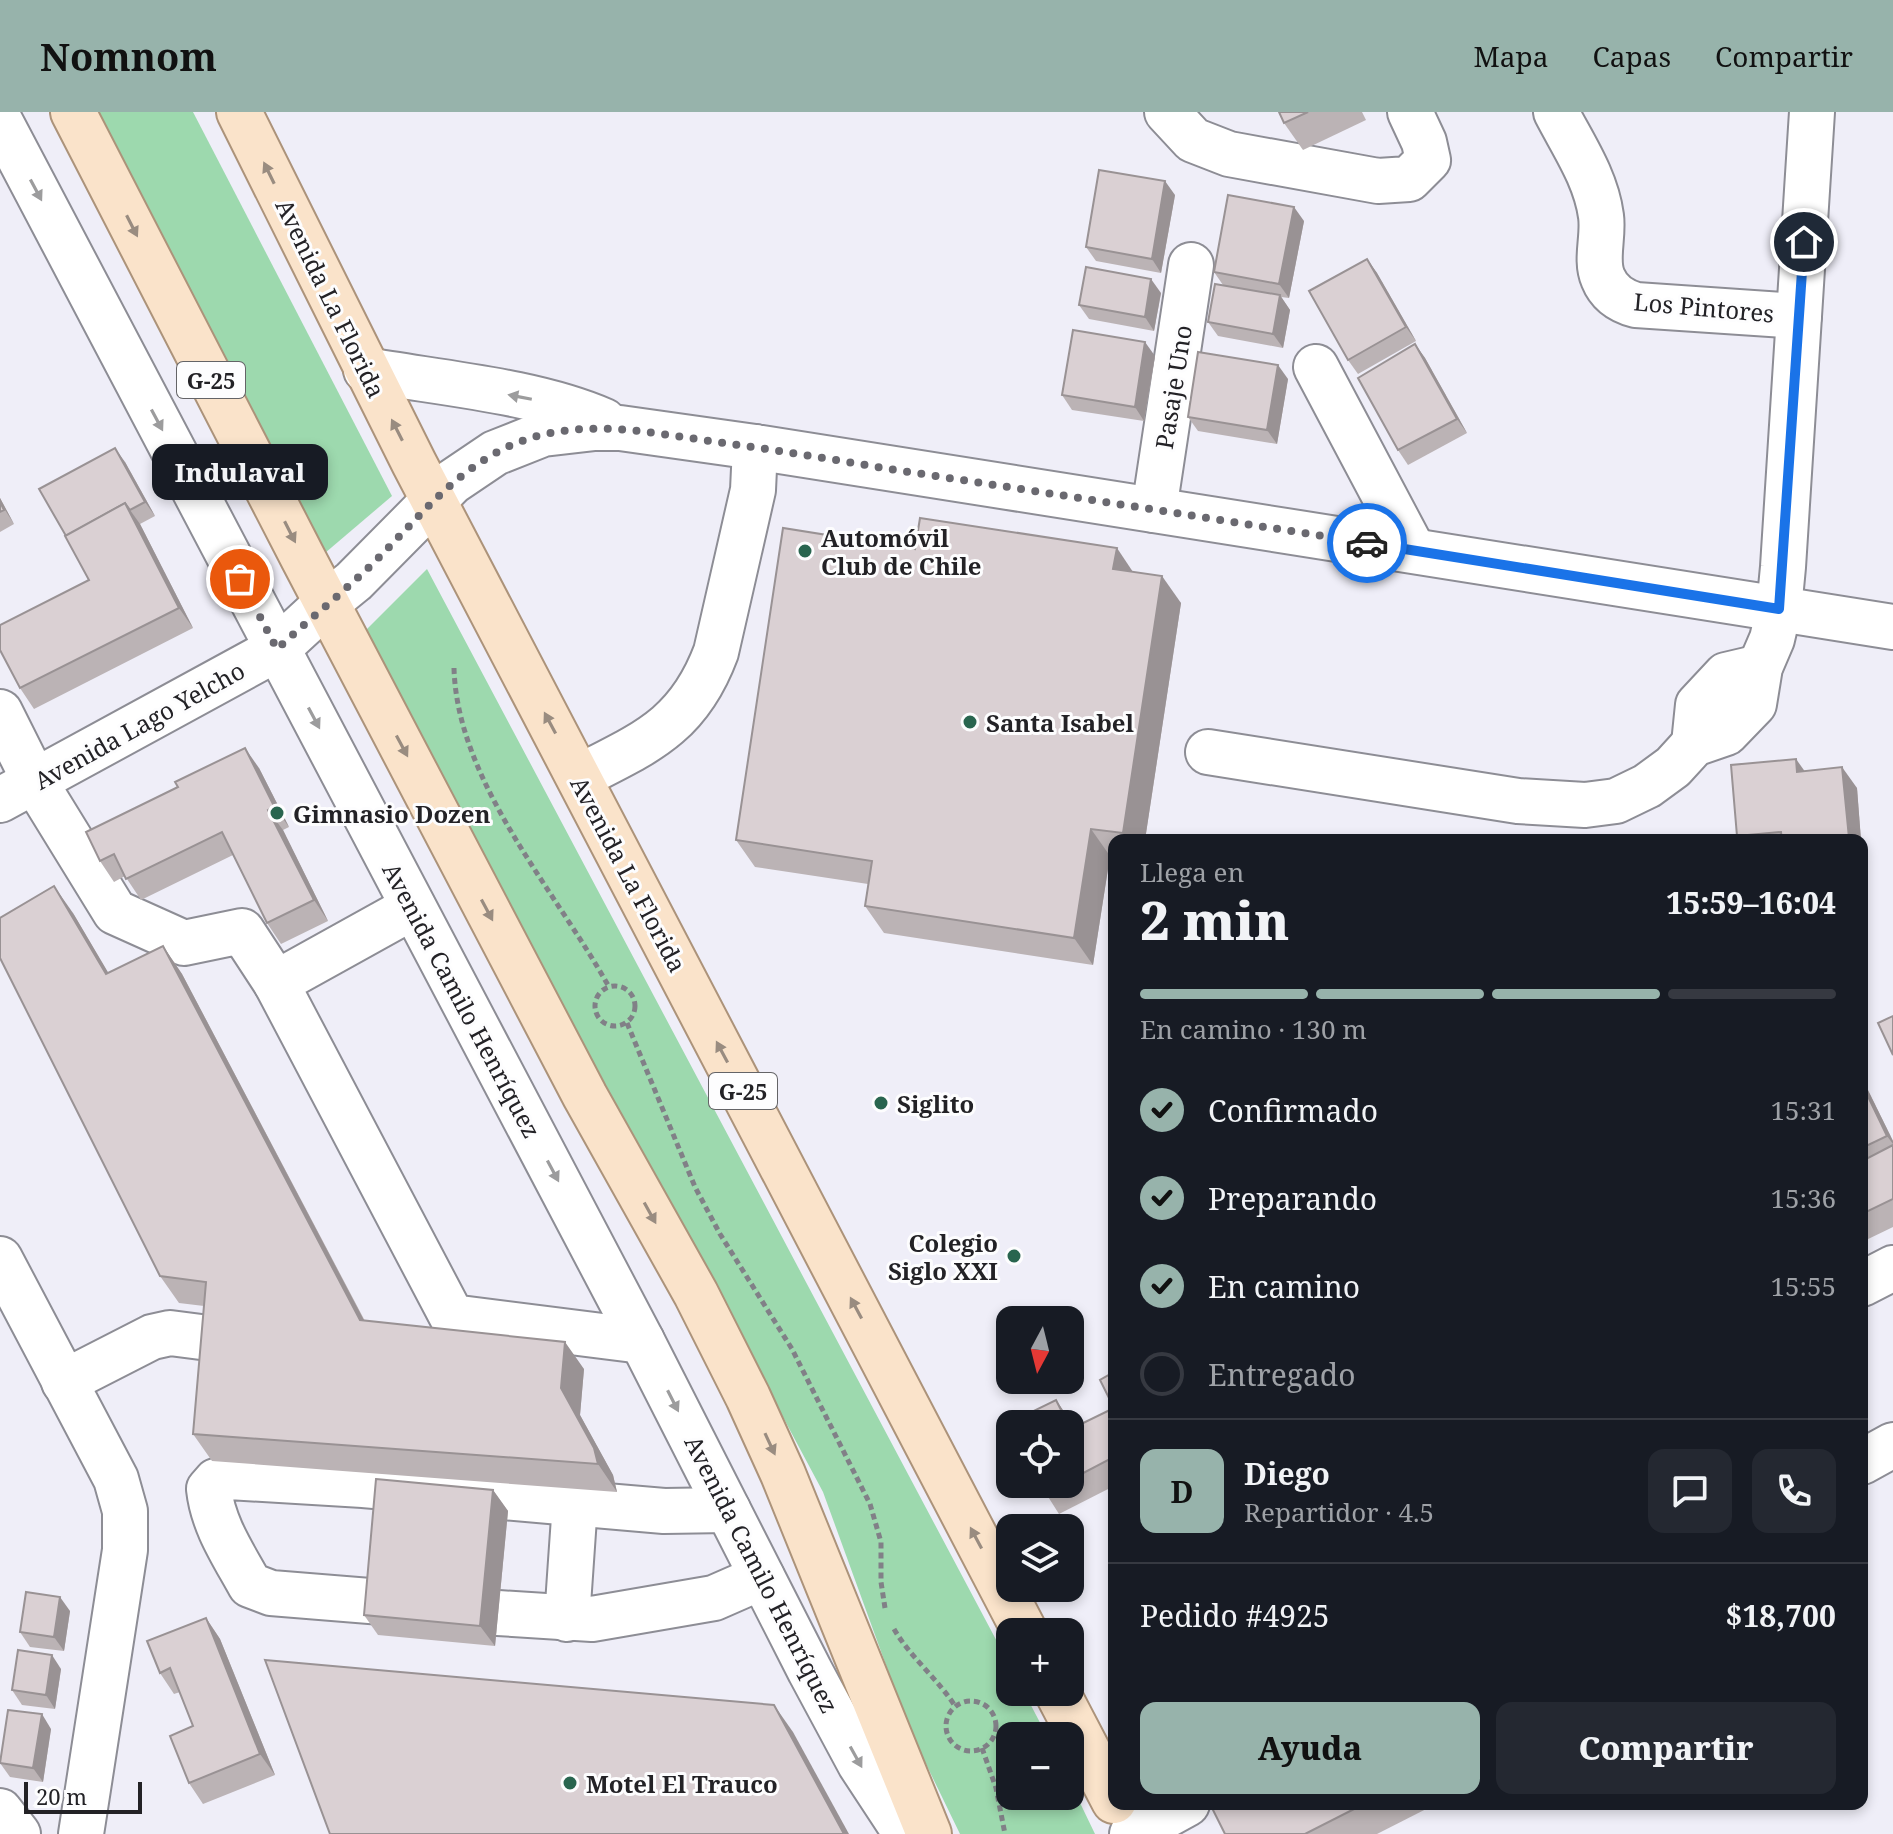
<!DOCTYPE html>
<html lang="es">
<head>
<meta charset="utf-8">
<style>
  :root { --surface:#171b24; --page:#242831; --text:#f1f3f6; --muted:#9ea1a6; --line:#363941; --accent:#97b3ab }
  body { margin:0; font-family:"Noto Serif",serif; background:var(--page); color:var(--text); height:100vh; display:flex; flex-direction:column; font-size:30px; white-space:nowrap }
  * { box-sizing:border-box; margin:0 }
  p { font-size:26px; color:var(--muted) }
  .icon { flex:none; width:44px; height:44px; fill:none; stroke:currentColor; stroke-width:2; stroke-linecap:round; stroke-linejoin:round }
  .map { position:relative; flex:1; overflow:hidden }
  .side { position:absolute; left:1108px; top:722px; width:760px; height:976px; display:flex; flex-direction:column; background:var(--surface); border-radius:16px; box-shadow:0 4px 12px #0003 }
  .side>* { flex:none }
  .needle { width:52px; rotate:187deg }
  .tools { position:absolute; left:996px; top:1194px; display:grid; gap:16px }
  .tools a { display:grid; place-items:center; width:88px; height:88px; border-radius:16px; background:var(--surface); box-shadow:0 4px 12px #0003; font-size:40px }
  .scale { position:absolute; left:24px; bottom:20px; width:118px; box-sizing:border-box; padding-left:8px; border:4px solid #232226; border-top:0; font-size:22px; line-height:28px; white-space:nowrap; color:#232226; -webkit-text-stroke:6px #fdfdfe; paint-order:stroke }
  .pin { position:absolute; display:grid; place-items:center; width:68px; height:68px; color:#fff; margin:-34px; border:4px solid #fff; border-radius:50%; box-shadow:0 2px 8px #0007 }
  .courier { position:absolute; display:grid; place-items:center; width:80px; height:80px; margin:-40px; border:6px solid #1a73e8; border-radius:50%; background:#fff; color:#222; box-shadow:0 2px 10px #0007 }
  .bubble { position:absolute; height:56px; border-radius:16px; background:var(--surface); box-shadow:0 4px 12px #0003; font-size:26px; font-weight:800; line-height:56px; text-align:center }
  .overview em { font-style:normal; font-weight:800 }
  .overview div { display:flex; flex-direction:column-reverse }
  .overview { display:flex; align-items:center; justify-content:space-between; height:136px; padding:0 32px }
  h1 { font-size:52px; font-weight:800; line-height:60px }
  .bar { display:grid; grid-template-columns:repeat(4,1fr); gap:12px 8px; align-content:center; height:96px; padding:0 32px }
  .bar i { height:10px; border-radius:6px; background:var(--line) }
  .bar .selected { background:var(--accent) }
  .bar p { grid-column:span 4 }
  .line { display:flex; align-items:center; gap:20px; padding:0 32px; border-top:2px solid var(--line) }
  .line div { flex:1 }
  .round { display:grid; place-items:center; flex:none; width:84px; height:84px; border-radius:16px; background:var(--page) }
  ol { padding:0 32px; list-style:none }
  li { display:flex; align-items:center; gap:24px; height:88px }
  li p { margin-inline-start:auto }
  li .icon { padding:8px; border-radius:50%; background:var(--accent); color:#111; stroke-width:4 }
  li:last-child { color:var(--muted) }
  li i { width:44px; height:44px; border:4px solid var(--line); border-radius:50% }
  .button { display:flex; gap:16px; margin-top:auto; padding:16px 32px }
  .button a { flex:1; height:92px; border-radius:16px; background:var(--accent); color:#111; font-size:32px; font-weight:800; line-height:92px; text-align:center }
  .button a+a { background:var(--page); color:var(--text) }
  header { display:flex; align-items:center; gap:48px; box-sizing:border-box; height:112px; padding:0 40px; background:var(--accent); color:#111 }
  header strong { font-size:38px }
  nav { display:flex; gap:44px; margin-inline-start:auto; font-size:28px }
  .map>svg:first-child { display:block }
</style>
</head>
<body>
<header>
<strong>Nomnom</strong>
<nav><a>Mapa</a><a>Capas</a><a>Compartir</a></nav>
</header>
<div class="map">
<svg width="1893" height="1722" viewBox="0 0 1893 1722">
  <rect width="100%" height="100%" fill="#efeef8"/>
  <g fill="#9dd9ae">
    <polygon points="93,0 193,0 392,384 325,441"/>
    <polygon points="427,457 1010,1554 1010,1580 1024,1580 1047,1624 1010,1624 1010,1684 1070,1684 1070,1670 1095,1722 960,1722 910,1619 823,1380 364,520"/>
  </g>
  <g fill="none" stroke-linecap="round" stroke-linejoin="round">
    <g stroke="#8d8d95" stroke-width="48">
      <g id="minor">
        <polyline points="1167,0 1193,28 1229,42 1378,69 1409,67 1428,48 1424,30 1410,0"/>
        <path d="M1556,0C1573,33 1596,66 1601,104C1604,124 1595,148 1603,166C1609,181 1621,189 1636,193L1799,204"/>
        <polyline points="0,9 642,1229 810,1559 860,1652 906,1722"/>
        <polyline points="1316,255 1413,438"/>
        <path d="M366,258C440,271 536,279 604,309"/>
        <polyline points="1154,398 1191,153"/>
        <polyline points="0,600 35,670 115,800 184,831 242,819 276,871"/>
        <polyline points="1694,632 1698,593 1726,563 1760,555"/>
        <polyline points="1208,640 1518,689 1585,693 1616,689 1647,674 1673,655 1694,632 1726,621 1754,592 1760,555 1772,527 1779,497 1783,455 1812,0"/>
        <path d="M579,665C645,631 688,615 716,540L753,378L755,335"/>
        <polyline points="0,688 277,537 327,491 354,469 452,370 495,341 543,322 595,316 620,316 755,335 1893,515"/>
        <polyline points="413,795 276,871 452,1205 642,1229"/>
        <polyline points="0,1147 116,1367 125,1399 125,1438 81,1722"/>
        <polyline points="1862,1172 1893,1156"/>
        <polyline points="64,1270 152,1225 170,1221 201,1225"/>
        <polyline points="1862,1350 1893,1333"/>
        <path d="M382,1490L271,1481L250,1473C233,1442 213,1413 209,1377L216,1369L229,1365L363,1373L664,1399L728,1398"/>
        <polyline points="498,1501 592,1507 714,1486 762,1465"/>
        <polyline points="567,1507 575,1391"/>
        <polyline points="0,1699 18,1722"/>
        <polyline points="1132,1722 1187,1692"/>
      </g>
    </g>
    <g stroke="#ac937a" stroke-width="48">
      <g id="major">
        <polyline points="73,0 303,446 585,984 696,1182 748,1285 783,1362 929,1722"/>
        <polyline points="239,0 414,351 1025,1520"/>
        <polyline points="1057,1580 1114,1689"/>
      </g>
    </g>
    <g stroke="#818087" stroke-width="5" stroke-dasharray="6 4" stroke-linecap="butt">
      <path d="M454,556C457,670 556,779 609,875"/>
      <circle cx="615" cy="894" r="20"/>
      <polyline points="627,911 695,1075 720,1122 792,1237 870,1392 881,1430 881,1470 885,1496"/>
      <path d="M894,1517C910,1545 937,1566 955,1594"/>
      <circle cx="971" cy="1614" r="25"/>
      <polyline points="982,1636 996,1676 1005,1722"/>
    </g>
    <use href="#minor" stroke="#fff" stroke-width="44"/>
    <use href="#major" stroke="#fae3ca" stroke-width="44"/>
  </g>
  <g fill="#bbb3b5">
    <polygon points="1279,0 1362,0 1366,8 1303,38 1284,11"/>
    <polygon points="1175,83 1161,161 1096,149 1086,135"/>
    <polygon points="1304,109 1289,186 1281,185 1290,198 1283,236 1218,224 1208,210 1223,173 1214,160"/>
    <polygon points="1367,147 1377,161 1416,229 1358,262 1348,248"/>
    <polygon points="1161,181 1154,219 1089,207 1079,193"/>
    <polygon points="1415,232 1425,246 1467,321 1408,353 1398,338"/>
    <polygon points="1155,244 1144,309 1072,298 1062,283"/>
    <polygon points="1288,267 1277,332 1198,319 1188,305"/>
    <polygon points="125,350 155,404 140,412 193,516 34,597 20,576 89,468"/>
    <polygon points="0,386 14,412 0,420"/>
    <polygon points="915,437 1134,460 1181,491 1145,728 1114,728 1114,744 1110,744 1093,853 884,821 865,794 868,772 755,755 736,728"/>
    <polygon points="259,656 289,715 283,718 328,809 281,832 267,811 233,743 141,788 125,764 114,770 100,749"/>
    <polygon points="1805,659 1857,676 1861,728 1740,728 1737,724"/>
    <polygon points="73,801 108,861 163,834 182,862 365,1209 584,1257 580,1303 613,1363 617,1380 212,1349 193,1322 204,1194 179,1191 160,1164"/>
    <polygon points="1862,966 1893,1029 1893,1115 1862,1130"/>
    <polygon points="1114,1260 1114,1374 1059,1402 1040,1372 1070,1372 1070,1312 1056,1288 1074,1316 1114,1296"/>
    <polygon points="493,1378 508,1399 495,1534 378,1523 364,1503"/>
    <polygon points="70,1499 64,1539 30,1535 20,1520"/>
    <polygon points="206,1506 220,1527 275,1663 203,1692 189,1671 193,1614 180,1580 174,1582 160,1561"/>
    <polygon points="61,1557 55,1597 22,1593 12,1578"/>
    <polygon points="51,1617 43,1670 10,1665 0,1651"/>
    <polygon points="1210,1692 1436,1692 1377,1722 1225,1722"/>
  </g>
  <g fill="#999294">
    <polygon points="1165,69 1175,83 1161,161 1152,147"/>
    <polygon points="1294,95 1304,109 1289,186 1279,172"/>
    <polygon points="1367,147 1377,161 1416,229 1406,215"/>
    <polygon points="1151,167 1161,181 1154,219 1145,205"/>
    <polygon points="1280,183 1290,198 1283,236 1273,222"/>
    <polygon points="1145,230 1155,244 1144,309 1135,295"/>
    <polygon points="1415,232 1425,246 1467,321 1457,307"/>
    <polygon points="1278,253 1288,267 1277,332 1267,318"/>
    <polygon points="115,336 125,350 155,404 145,390"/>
    <polygon points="0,386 14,412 0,390"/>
    <polygon points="125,391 140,412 193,516 179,496"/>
    <polygon points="1117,436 1135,463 1113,457"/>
    <polygon points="1162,464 1181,491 1145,728 1128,728 1123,721"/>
    <polygon points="245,636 259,656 289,715 274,694"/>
    <polygon points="1796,647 1811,668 1797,660"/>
    <polygon points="1842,655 1857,676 1861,728 1850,728 1849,726"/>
    <polygon points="268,698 283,718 328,809 314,788"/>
    <polygon points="1091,717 1110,744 1093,853 1074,826"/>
    <polygon points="54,774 73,801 125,889 106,862"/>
    <polygon points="163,834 182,862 378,1235 360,1208"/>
    <polygon points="1862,966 1893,1029 1893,1032 1887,1024 1862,972"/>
    <polygon points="565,1230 584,1257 580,1303 613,1363 617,1380 598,1352 561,1276"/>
    <polygon points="1056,1288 1070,1308 1085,1338 1070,1316 1070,1312 1068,1312"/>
    <polygon points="493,1378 508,1399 495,1534 480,1514"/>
    <polygon points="60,1485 70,1499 64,1539 54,1525"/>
    <polygon points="206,1506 220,1527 275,1663 260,1642"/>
    <polygon points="52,1543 61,1557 55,1597 46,1583"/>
    <polygon points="774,1593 793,1620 849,1722 844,1722"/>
    <polygon points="42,1602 51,1617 43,1670 33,1656"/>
  </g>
  <g fill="#dad0d3" stroke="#999294" stroke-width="2">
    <polygon points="1279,0 1308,0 1284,11"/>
    <polygon points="1099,58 1165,69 1152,147 1086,135"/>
    <polygon points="1228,83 1294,95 1279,172 1214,160"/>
    <polygon points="1367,147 1406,215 1348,248 1309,179"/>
    <polygon points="1086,155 1151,167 1145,205 1079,193"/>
    <polygon points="1215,172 1280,183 1273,222 1208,210"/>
    <polygon points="1073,218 1145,230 1135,295 1062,283"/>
    <polygon points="1415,232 1457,307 1398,338 1358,266"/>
    <polygon points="1198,240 1278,253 1267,318 1188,305"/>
    <polygon points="115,336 145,390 130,398 125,391 66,424 39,377"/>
    <polygon points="0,390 4,398 0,400"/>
    <polygon points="125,391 179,496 20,576 0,538 0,513 89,468 65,424"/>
    <polygon points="920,406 1117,436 1113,457 1162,464 1123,721 1091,717 1074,826 865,794 872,749 736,728 783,416 915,437"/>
    <polygon points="245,636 274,694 268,698 314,788 267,811 222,720 126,767 114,742 100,749 86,720 178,675 175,670"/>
    <polygon points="1796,647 1797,660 1842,655 1849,726 1829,728 1782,728 1781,720 1737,724 1731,653"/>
    <polygon points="54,774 106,862 163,834 360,1208 565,1230 561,1276 594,1336 598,1352 193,1322 206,1170 160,1164 0,846 0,806"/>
    <polygon points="1893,904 1893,943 1878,911"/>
    <polygon points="1862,972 1887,1024 1862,1036"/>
    <polygon points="1893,1033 1893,1087 1862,1102 1862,1049"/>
    <polygon points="1114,1260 1114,1345 1070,1368 1070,1316 1071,1317 1114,1296 1100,1268"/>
    <polygon points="1056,1288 1068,1312 1010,1312 1010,1314 1009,1311"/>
    <polygon points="376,1367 493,1378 480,1514 364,1503"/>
    <polygon points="1040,1372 1061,1372 1044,1381"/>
    <polygon points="26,1480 60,1485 54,1525 20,1520"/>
    <polygon points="206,1506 260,1642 189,1671 170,1624 193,1614 170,1556 160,1561 147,1529"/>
    <polygon points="18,1538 52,1543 46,1583 12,1578"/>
    <polygon points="265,1548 774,1593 844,1722 330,1722"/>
    <polygon points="8,1598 42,1602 33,1656 0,1651"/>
    <polygon points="1210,1692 1364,1692 1305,1722 1225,1722"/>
  </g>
  <defs><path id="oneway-solid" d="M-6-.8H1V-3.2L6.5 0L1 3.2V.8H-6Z" transform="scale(2)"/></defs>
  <g fill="#998c80">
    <use href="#oneway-solid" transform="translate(269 61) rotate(-116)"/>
    <use href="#oneway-solid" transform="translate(132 114) rotate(63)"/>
    <use href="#oneway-solid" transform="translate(397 318) rotate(-117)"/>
    <use href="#oneway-solid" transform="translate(290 420) rotate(63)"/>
    <use href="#oneway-solid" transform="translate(550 611) rotate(-118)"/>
    <use href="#oneway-solid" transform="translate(402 634) rotate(62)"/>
    <use href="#oneway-solid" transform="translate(487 798) rotate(62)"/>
    <use href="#oneway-solid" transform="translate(722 940) rotate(-118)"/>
    <use href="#oneway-solid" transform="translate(650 1101) rotate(61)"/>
    <use href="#oneway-solid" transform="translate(856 1196) rotate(-118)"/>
    <use href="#oneway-solid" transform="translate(770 1332) rotate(65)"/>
    <use href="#oneway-solid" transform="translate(976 1426) rotate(-118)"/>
  </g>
  <g fill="#9c9c9d">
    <use href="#oneway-solid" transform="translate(36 78) rotate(62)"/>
    <use href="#oneway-solid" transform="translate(520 285) rotate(-169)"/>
    <use href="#oneway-solid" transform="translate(157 308) rotate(62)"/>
    <use href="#oneway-solid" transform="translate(314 606) rotate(62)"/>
    <use href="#oneway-solid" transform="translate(553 1059) rotate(62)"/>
    <use href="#oneway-solid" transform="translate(673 1289) rotate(63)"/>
    <use href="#oneway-solid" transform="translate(856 1645) rotate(61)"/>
  </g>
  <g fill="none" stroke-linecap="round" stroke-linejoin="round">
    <path stroke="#6a6970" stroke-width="8" stroke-dasharray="0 14.4" d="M240,467L277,537C302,514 329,492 354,469C409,421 448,358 519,330C582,306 646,320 710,329C770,337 830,347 889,357C1049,381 1208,406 1367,431"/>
    <polyline stroke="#1a73e8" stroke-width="10" points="1367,431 1779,497 1804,130"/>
  </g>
  <g fill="#29654f" stroke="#fdfdfe" stroke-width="3">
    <circle cx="805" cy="439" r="8"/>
    <circle cx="970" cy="610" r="8"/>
    <circle cx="277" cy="701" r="8"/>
    <circle cx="881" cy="991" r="8"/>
    <circle cx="1014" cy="1144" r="8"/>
    <circle cx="570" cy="1671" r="8"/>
  </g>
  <g text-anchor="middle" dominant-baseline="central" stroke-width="6" stroke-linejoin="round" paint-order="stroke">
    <g fill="#fdfdfe" stroke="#646467" stroke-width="2">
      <rect x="177" y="250" width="68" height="36" rx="6"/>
      <rect x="709" y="961" width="68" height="36" rx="6"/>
    </g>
    <g font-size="22" font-weight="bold" fill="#232226">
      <text x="211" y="268">G-25</text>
      <text x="743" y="979">G-25</text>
    </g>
    <g font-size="24" fill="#232226" stroke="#fdfdfe">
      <text transform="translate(331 186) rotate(64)">Avenida La Florida</text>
      <text transform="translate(1704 195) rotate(5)">Los Pintores</text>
      <text transform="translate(1173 275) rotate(-81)">Pasaje Uno</text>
      <text transform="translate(139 613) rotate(-29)">Avenida Lago Yelcho</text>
      <text transform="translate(629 762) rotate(62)">Avenida La Florida</text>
      <text transform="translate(462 888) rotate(62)">Avenida Camilo Henríquez</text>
      <text transform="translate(762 1462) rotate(63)">Avenida Camilo Henríquez</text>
    </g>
    <g font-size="24" font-weight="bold" fill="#232226" stroke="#fdfdfe" text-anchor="start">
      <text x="821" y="425">Automóvil<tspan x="821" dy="28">Club de Chile</tspan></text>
      <text x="986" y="610">Santa Isabel</text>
      <text x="293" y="701">Gimnasio Dozen</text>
      <text x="897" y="991">Siglito</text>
      <text x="998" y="1130" text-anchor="end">Colegio<tspan x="998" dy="28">Siglo XXI</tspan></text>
      <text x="586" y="1671">Motel El Trauco</text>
    </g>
  </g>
</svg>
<div class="tools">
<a><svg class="needle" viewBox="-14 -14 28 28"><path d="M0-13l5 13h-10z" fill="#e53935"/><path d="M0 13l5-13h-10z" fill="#9ea1a6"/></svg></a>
<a><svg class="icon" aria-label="locate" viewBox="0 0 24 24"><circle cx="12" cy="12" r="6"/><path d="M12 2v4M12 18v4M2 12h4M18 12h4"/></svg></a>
<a><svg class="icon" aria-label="layers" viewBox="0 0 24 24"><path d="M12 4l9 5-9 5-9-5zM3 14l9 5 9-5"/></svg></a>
<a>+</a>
<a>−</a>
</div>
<div class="scale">20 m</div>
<div class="pin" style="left:240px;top:467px;background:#ea580c"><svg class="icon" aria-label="bag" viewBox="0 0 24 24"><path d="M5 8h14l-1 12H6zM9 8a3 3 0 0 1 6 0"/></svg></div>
<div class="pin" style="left:1804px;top:130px;background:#1f2937"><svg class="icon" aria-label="home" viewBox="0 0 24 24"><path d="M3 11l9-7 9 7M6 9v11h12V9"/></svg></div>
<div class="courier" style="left:1367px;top:431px"><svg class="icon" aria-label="car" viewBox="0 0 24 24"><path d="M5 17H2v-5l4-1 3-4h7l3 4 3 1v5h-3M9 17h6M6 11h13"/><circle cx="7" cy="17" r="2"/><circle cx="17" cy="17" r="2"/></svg></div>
<div class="bubble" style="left:152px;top:332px;width:176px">Indulaval</div>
<section class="side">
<div class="overview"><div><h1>2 min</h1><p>Llega en</p></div><em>15:59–16:04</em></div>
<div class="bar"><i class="selected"></i><i class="selected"></i><i class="selected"></i><i></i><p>En camino · 130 m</p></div>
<ol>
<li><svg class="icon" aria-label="check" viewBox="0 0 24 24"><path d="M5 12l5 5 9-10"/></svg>Confirmado<p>15:31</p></li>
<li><svg class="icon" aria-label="check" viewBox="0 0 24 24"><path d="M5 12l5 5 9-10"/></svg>Preparando<p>15:36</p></li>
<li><svg class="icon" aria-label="check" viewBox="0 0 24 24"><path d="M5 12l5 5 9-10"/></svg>En camino<p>15:55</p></li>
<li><i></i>Entregado</li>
</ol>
<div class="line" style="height:144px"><b class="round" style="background:var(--accent);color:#111">D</b><div><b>Diego</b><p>Repartidor · 4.5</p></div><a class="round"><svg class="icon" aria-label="chat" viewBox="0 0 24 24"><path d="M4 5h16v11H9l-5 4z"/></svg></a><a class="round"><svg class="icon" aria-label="phone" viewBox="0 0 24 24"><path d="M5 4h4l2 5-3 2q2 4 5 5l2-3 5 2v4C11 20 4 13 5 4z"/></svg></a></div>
<div class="line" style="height:104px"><div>Pedido #4925</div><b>$18,700</b></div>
<div class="button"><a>Ayuda</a><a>Compartir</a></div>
</section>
</div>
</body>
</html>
